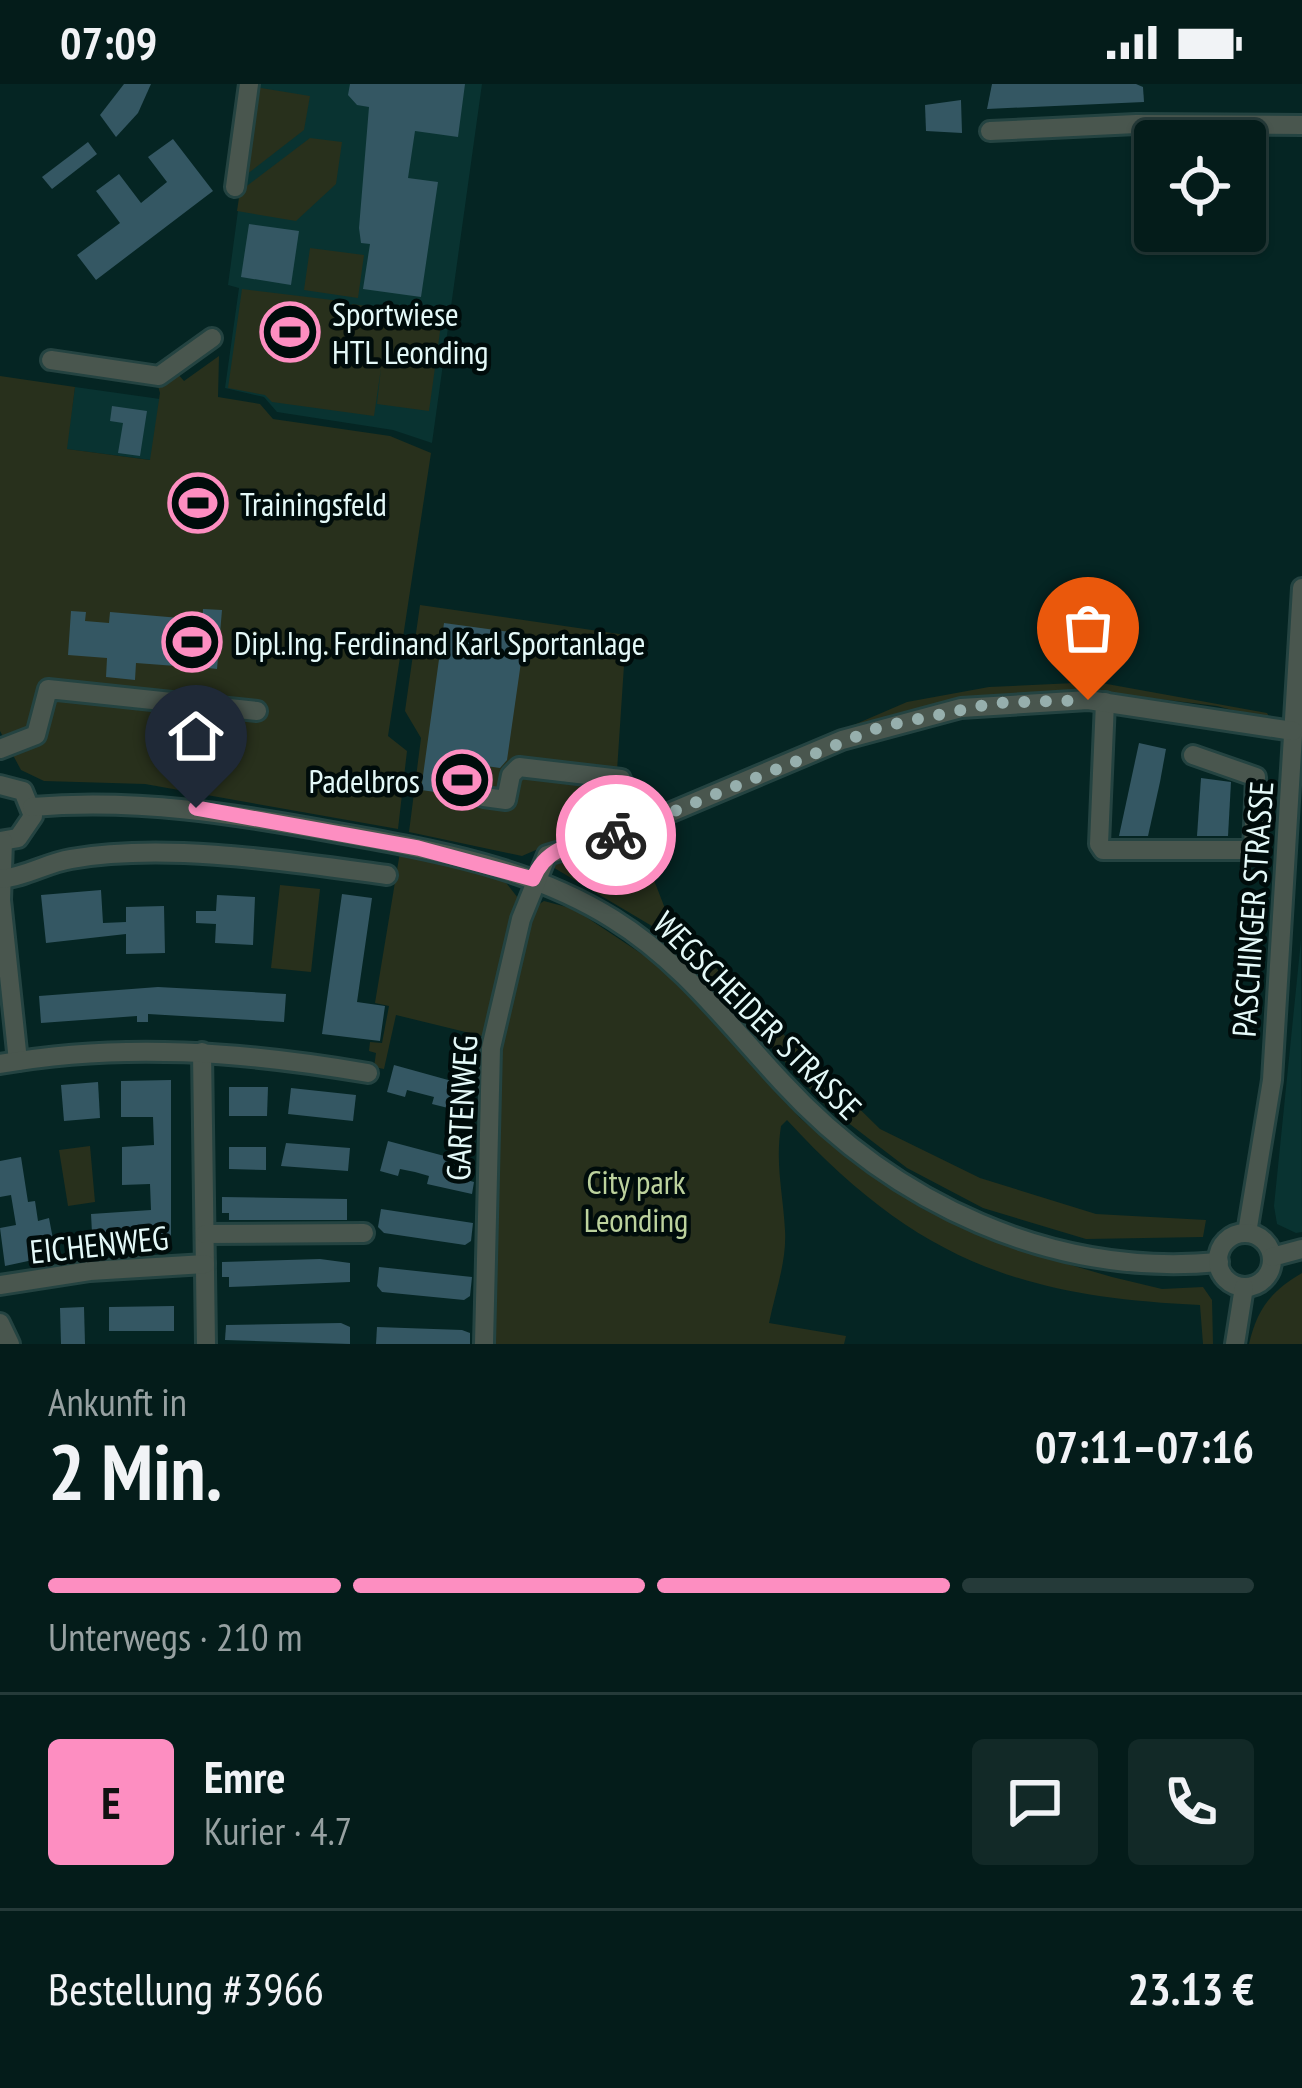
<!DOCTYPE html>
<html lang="de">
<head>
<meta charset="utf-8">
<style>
  :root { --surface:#041c1a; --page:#122927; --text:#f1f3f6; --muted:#97a1a2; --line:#253a39; --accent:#fd8ec1 }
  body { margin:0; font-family:"PT Sans Narrow",sans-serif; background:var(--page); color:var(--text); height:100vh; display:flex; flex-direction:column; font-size:45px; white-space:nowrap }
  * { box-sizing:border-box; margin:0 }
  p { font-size:39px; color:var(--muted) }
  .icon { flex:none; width:66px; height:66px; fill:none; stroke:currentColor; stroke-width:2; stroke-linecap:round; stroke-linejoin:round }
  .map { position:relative; height:1260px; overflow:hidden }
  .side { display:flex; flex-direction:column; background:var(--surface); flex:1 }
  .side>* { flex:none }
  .fabs { position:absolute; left:1134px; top:36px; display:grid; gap:24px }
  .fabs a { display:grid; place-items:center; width:132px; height:132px; border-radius:12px; background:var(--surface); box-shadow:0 3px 9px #0004,0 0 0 3px var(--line); font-size:60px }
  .pin { position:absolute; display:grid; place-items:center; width:102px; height:102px; color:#fff; margin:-123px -51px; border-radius:50% 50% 50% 0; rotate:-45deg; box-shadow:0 0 12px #0007 }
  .pin .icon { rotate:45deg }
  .courier { position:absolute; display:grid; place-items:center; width:120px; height:120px; margin:-60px; border:9px solid #fd8ec1; border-radius:50%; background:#fff; color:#222; box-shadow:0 3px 15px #0007 }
  .headline em { font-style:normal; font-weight:800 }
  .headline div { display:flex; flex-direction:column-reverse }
  .headline { display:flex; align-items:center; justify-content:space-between; height:204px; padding:0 48px }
  h1 { font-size:78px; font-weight:800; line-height:90px }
  .bar { display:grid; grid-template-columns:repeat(4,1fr); gap:18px 12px; align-content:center; height:144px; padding:0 48px }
  .bar i { height:15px; border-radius:9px; background:var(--line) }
  .bar .selected { background:var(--accent) }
  .bar p { grid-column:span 4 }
  .line { display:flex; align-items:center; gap:30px; padding:0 48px; border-top:3px solid var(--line) }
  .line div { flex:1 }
  .round { display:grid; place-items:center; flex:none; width:126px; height:126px; border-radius:12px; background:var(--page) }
  .status { display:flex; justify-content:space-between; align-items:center; height:84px; padding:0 60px; background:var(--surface); direction:ltr }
  .status svg { height:33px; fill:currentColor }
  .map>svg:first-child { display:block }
</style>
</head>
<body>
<div class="status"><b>07:09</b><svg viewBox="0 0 49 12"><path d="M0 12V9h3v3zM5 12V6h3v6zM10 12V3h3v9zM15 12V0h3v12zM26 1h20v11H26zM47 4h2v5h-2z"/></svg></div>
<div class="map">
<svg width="1302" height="1260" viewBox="0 0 1302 1260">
  <rect width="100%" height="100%" fill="#052523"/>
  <g fill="#093331">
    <polygon points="255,0 482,0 432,359 393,346 277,328 264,313 225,304 239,204 228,201"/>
    <polygon points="75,303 160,315 151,376 66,365"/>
    <polygon points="1301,856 1302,1148 1296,1149 1277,1140 1274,1122"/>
  </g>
  <g fill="#28301c">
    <polygon points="255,3 310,12 304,46 242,94"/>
    <polygon points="310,54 342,58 336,100 296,137 237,127 240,107"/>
    <polygon points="310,164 364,171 358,214 304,206"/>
    <polygon points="242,205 349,218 342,279 352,220 442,233 429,327 377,320 381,284 374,332 272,318 265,311 228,304"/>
    <polygon points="219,272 218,313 260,320 273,335 390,352 431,369 388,652 407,667 398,745 145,700 44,697 21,686 0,647 0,292 75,303 67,365 150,376 160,309 157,298 177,289 184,297"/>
    <polygon points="420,521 626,551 616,702 623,740 561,755 522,772 409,748 421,654 405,627"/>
    <polygon points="1096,598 1267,629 1271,636 1217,622 1108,609 994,612 852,644 726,696 907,618 989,603"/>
    <polygon points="628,756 640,760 671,840 880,1045 980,1094 1096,1130 1206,1136 1203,1153 1086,1155 983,1124 907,1084 825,1021 667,851 551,782 572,766"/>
    <polygon points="400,768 503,795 518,814 486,953 396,931 384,985 374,983 376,969 369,967 370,958 382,959 389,922 375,919"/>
    <polygon points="280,801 320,805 311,888 271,884"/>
    <path d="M544,817L574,825L666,886L800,1034L868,1090L923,1125L1009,1163L1112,1193L1162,1205L1203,1203L1212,1216L1213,1260H1203L1200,1221C1016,1213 913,1173 787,1036L781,1042C775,1080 783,1109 785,1146C787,1177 775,1209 769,1239L846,1252L844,1260H491C492,1185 482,852 544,817Z"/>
    <polygon points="90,1062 95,1118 68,1122 59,1066"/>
    <path d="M1302,1189V1260H1249C1257,1225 1271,1207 1302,1189Z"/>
  </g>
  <g fill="#345763">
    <polygon points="124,0 151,0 138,29 116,53 100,31"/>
    <polygon points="350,0 465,0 458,53 415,47 408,94 438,98 421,213 363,205 370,160 361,159 359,144 369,23 357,21 348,11"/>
    <polygon points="992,0 1136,0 1143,3 1144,18 987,25"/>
    <polygon points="961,16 962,49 926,47 925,21"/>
    <polygon points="173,55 213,107 96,196 77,171 120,139 96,107 119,90 141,119 167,98 148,73"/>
    <polygon points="88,58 97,70 52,105 42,93"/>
    <polygon points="249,140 299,147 291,201 241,193"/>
    <polygon points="112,322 147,327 140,372 118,369 123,339 110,337"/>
    <polygon points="203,525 222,526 217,585 199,583"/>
    <polygon points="71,527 86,528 85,537 109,539 110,528 180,534 176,582 136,579 135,596 106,593 107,574 68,571"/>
    <polygon points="444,539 525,550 507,676 500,684 486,682 483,700 471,713 421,706"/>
    <polygon points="1139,659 1166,665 1160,698 1148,752 1119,752"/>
    <polygon points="1201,694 1231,698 1228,752 1197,752"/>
    <polygon points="101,806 103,839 126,838 126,823 164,822 165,869 126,870 126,850 46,859 41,811"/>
    <polygon points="342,810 372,814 357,918 385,922 380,957 322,950"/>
    <polygon points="217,811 255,813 253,861 215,859 216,840 196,839 196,827 216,827"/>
    <polygon points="158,903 286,910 284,938 148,930 148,938 137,938 137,932 41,939 39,912"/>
    <polygon points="394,981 459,999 455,1012 476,1018 472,1030 432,1020 434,1013 407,1006 405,1013 387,1008"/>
    <polygon points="171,996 171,1163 93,1168 91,1130 151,1126 150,1100 122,1101 122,1063 154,1061 153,1033 121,1033 121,997"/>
    <polygon points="98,998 100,1034 64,1037 61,1001"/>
    <polygon points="229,1003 268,1003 267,1032 229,1032"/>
    <polygon points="291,1004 356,1011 353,1037 288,1030"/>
    <polygon points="388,1057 452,1074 448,1091 474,1098 472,1110 427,1100 429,1092 415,1088 400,1085 398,1092 380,1087"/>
    <polygon points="286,1059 350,1064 348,1087 281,1082"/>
    <polygon points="229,1063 266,1063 266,1086 229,1085"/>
    <polygon points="21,1073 28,1118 35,1117 38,1137 49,1134 56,1171 5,1182 0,1144 16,1141 11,1111 0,1113 0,1077"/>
    <polygon points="222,1113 347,1115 347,1136 229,1136 229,1129 222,1129"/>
    <polygon points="381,1125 473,1139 471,1157 465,1161 384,1149 378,1143"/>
    <polygon points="320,1175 350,1179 350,1198 229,1203 229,1193 222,1193 222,1178"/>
    <polygon points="379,1183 472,1193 470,1212 464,1216 382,1208 377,1202"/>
    <polygon points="174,1222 174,1247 109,1247 109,1223"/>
    <polygon points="84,1223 85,1260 61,1260 60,1224"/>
    <polygon points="341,1239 350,1243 350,1260 225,1256 226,1241"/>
    <polygon points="377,1243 462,1246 470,1249 470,1260 376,1260"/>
  </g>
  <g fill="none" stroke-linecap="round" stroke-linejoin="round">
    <g stroke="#244341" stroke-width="24">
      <g id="minor">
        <polyline points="990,47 1136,40 1302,41"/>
        <polyline points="235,103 249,0"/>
        <polyline points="51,276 159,292 212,254"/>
        <polyline points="1105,618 1099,760 1103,766 1253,766 1256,693 1193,671"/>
        <polyline points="0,665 36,651 48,605 257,627"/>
        <polyline points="0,701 23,707 33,732 18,754 0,757"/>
        <polyline points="484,713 506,716 511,691 519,683 621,695 634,744"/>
        <path d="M32,723C137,714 235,730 338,749C433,766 530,783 613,835C681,877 728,940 782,998C893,1119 1052,1194 1219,1178"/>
        <polyline points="3,757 1,816 18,977"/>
        <path d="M0,795C26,793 46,779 71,775C166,758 291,778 387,791"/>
        <polyline points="202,968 206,1260"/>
        <path d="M0,980C123,958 245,968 368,989"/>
        <polyline points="1247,1149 1272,996 1302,504"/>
        <circle cx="1245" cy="1176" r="27"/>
        <polyline points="205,1150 364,1149"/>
        <polyline points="1272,1173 1302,1165"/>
        <polyline points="0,1201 90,1187 205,1180"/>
        <polyline points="0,1239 10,1260"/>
        <polyline points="484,1260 491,964 521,835 547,771 624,748 842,656 961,624 1088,616 1293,647"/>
        <polyline points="1235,1260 1244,1203"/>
      </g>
    </g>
    <use href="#minor" stroke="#49564e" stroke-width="18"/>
  </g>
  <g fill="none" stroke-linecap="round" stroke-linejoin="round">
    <polyline stroke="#96afad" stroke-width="12" stroke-dasharray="0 21.6" points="616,751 880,643 995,619 1088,616"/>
    <path stroke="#fd8ec1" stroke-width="15" d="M196,724L418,764L533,795C548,758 581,760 616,751"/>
  </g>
  <defs>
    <g id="stadium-ring" transform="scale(3)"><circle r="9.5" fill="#000c0b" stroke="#fd8ec1" stroke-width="1.5"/><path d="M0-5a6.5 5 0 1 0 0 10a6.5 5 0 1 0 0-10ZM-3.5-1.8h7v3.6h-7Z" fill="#fd8ec1"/></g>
  </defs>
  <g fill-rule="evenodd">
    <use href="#stadium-ring" x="290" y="248"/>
    <use href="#stadium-ring" x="198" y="419"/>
    <use href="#stadium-ring" x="192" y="558"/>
    <use href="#stadium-ring" x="462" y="696"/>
  </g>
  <g text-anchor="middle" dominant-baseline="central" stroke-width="9" stroke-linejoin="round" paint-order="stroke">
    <g font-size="33" fill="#e4f9f8" stroke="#000c0b" text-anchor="start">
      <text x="332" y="229">Sportwiese<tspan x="332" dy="38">HTL Leonding</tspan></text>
      <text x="240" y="419">Trainingsfeld</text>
      <text x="234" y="558">Dipl.Ing. Ferdinand Karl Sportanlage</text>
      <text x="420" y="696" text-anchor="end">Padelbros</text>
    </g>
    <g font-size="33" fill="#e4f9f8" stroke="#000c0b">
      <text transform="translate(1252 825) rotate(-86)">PASCHINGER STRASSE</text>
      <text transform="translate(758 931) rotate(45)">WEGSCHEIDER STRASSE</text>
      <text transform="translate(461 1024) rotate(-87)">GARTENWEG</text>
      <text transform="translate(99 1160) rotate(-6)">EICHENWEG</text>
    </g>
    <g font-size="33" fill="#bcd29d" stroke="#000c0b">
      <text x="636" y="1097">City park<tspan x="636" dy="38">Leonding</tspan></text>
    </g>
  </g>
</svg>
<div class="fabs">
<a><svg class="icon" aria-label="locate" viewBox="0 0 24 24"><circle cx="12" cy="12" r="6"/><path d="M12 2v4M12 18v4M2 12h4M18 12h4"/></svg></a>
</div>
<div class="pin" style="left:1088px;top:616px;background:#ea580c"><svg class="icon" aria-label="bag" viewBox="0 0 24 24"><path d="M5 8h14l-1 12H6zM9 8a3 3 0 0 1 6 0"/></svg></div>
<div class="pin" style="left:196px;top:724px;background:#1f2937"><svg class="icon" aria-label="home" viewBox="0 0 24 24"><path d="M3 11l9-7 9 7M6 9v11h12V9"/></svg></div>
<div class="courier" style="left:616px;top:751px"><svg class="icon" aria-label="bike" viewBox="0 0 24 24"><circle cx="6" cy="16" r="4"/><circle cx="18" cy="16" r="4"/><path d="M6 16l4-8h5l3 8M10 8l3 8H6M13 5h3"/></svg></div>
</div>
<section class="side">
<div class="headline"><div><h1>2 Min.</h1><p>Ankunft in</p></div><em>07:11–07:16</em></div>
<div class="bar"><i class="selected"></i><i class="selected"></i><i class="selected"></i><i></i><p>Unterwegs · 210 m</p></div>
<div class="line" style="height:216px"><b class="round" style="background:var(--accent);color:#111">E</b><div><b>Emre</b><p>Kurier · 4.7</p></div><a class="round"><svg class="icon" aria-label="chat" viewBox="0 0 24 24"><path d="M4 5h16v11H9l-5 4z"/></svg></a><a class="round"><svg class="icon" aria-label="phone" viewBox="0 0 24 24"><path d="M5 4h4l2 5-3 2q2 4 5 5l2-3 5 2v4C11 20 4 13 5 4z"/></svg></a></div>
<div class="line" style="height:156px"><div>Bestellung #3966</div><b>23.13 €</b></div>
</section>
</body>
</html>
